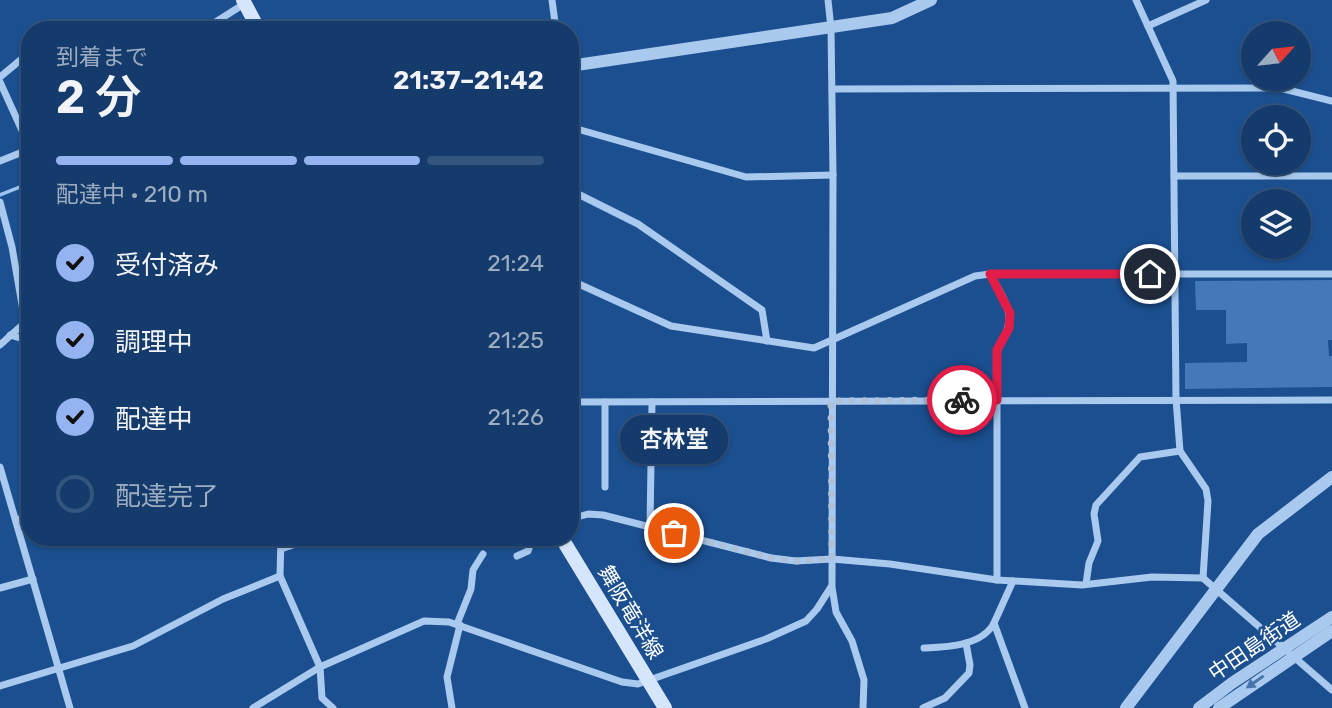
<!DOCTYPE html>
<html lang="ja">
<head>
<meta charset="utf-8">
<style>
  :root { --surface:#143b6b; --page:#1d4271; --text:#f1f3f6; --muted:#9dadc1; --line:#33557e; --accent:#95b2f1 }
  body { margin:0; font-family:Rubik,"Noto Sans JP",sans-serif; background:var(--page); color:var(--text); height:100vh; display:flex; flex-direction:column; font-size:26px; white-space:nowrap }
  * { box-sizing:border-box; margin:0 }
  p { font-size:23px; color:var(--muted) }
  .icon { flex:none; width:38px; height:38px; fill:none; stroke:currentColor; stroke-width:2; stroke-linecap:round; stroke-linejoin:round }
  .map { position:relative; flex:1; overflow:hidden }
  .panel { position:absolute; left:21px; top:21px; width:558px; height:525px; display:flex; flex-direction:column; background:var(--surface); border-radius:28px; box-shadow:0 2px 5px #0004,0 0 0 2px var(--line) }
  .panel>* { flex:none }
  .needle { width:46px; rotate:63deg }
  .tools { position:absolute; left:1241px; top:21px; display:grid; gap:14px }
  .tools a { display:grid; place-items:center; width:70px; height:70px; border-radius:50%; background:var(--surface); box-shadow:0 2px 5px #0004,0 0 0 2px var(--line); font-size:35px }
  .pin { position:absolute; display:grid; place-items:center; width:60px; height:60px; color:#fff; margin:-30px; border:4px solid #fff; border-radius:50%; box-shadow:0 2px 7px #0007 }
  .courier { position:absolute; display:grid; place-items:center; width:70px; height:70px; margin:-35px; border:5px solid #e11d48; border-radius:50%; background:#fff; color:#222; box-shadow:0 2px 9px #0007 }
  .bubble { position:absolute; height:49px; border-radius:24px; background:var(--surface); box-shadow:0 2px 5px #0004,0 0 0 2px var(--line); font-size:23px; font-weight:600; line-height:49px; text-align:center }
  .headline em { font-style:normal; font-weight:600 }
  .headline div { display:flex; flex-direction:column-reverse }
  .headline { display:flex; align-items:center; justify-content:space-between; height:119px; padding:0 35px }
  h1 { font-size:46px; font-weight:600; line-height:52px }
  .bar { display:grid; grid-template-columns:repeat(4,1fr); gap:10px 7px; align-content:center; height:84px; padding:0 35px }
  .bar i { height:9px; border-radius:5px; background:var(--line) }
  .bar .active { background:var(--accent) }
  .bar p { grid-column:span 4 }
  ol { padding:0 35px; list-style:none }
  li { display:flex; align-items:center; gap:21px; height:77px }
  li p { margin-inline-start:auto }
  li .icon { padding:7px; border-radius:50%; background:var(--accent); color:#111; stroke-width:4 }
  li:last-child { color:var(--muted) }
  li i { width:38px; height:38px; border:4px solid var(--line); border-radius:50% }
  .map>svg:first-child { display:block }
</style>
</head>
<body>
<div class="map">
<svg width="1332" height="708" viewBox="0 0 1332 708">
  <rect width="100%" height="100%" fill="#1b4f8f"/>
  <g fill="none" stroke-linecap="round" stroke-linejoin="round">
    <polyline stroke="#9cc4f0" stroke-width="3.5" points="0,195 30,183"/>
  </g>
  <polygon fill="#4478b7" points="1332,280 1332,340 1328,340 1329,356 1332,356 1332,387 1185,389 1185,363 1247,362 1247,343 1226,344 1226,310 1196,310 1195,281"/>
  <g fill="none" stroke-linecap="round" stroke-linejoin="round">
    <g stroke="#a9c9ee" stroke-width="7">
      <polyline points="552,0 556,30"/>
      <polyline points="828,0 831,28 833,175 832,587 836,612 852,641 864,680 863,708"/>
      <polyline points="1136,0 1173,81 1176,399 1180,451 1206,489 1208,501 1203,578"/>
      <polyline points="1148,26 1206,0"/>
      <polyline points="203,30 244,4"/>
      <polyline points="0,77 30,52"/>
      <polyline points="0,82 30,148"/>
      <polyline points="832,89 1280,88 1332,101"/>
      <polyline points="570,127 746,177 833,175"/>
      <polyline points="0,161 30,149"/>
      <polyline points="1174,176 1332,176"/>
      <polyline points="570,190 638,224 762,310 767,341"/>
      <polyline points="0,202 12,247 25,322"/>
      <path d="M990,274C1007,304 1019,318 997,350V580"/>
      <polyline points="570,280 671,326 814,348 975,276 990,274 1332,274"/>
      <polyline points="10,335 30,341"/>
      <polyline points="0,345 30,318"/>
      <polyline points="570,402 1332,400"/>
      <polyline points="605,402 605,487"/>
      <polyline points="0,467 70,708"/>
      <polyline points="570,519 588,514 603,515 771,558 796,561 832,559 890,564 997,580 1082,585 1152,577 1203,578 1332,690"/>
      <polyline points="16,520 30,516"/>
      <polyline points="650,527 652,402"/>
      <polyline points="281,537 280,576 320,667 322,698 333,708"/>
      <polyline points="281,549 316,537"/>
      <polyline points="517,556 528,551 533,537"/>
      <polyline points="1013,581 994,623 1025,708"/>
      <polyline points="1086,584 1089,563 1098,541 1094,514 1096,505 1140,457 1180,451"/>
      <polyline points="0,588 33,579"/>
      <polyline points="457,624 471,589 473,570 483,554"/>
      <path d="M924,648C947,647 982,646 994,623"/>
      <polyline points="0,686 133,646 223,599 280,576"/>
      <polyline points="253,708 320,667 424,621 449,622 622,682 638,684 766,639 806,621 817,609 831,587"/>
      <polyline points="452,708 447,677 460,625"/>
      <polyline points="923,708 945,698 969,673 970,665 966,643"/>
    </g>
    <g stroke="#a9c9ee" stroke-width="12">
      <polyline points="570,66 892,18 931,0"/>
      <polyline points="1126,708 1258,534 1332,477"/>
      <polyline points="1199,708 1232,683 1332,617"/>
      <polyline points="1219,708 1332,631"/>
    </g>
    <g stroke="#d6e6fa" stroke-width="14">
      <polyline points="243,0 259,30"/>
      <polyline points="561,537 665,708"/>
    </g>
  </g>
  <defs><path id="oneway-solid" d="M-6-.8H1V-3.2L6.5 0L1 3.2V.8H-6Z" transform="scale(1.75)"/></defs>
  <use fill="#4674ac" href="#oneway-solid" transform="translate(1255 682) rotate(145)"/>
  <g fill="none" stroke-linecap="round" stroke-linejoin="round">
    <polyline stroke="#afc1d8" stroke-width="7" stroke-dasharray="0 12.6" points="674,533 771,558 796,561 832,559 831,401 962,400"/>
    <polyline stroke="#e11d48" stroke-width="9" points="962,400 997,400 997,350 1009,328 1010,313 990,274 1150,274"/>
  </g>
  <g text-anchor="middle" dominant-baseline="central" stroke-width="5" stroke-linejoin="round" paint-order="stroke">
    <g font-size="21" fill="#fff" stroke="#1b4f8f">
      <text transform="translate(631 612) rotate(59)">舞阪竜洋線</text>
      <text transform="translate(1254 646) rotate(-34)">中田島街道</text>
    </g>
  </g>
</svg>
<div class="tools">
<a><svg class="needle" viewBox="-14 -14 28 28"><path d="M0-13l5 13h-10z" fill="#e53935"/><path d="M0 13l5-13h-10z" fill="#9dadc1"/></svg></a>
<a><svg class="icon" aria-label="locate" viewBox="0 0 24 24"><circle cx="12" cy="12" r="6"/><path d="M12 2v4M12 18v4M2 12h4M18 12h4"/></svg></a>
<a><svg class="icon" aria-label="layers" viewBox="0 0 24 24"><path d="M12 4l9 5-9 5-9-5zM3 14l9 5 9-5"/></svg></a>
</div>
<div class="pin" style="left:674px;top:533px;background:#ea580c"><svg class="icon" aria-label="bag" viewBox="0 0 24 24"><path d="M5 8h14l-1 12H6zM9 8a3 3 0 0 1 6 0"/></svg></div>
<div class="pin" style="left:1150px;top:274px;background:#1f2937"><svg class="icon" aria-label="home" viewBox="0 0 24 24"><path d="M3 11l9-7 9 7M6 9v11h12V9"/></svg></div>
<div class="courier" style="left:962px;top:400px"><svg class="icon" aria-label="bike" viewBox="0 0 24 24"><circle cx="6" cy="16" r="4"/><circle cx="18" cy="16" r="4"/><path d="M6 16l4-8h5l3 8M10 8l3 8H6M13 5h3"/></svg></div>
<div class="bubble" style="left:620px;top:415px;width:108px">杏林堂</div>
<section class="panel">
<div class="headline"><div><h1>2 分</h1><p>到着まで</p></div><em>21:37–21:42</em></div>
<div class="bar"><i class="active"></i><i class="active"></i><i class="active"></i><i></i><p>配達中 · 210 m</p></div>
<ol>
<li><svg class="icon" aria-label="check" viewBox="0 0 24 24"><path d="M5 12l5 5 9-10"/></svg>受付済み<p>21:24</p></li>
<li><svg class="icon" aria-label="check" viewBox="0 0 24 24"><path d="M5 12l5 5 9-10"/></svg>調理中<p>21:25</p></li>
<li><svg class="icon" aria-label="check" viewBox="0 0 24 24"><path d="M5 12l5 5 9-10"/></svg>配達中<p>21:26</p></li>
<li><i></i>配達完了</li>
</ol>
</section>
</div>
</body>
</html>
